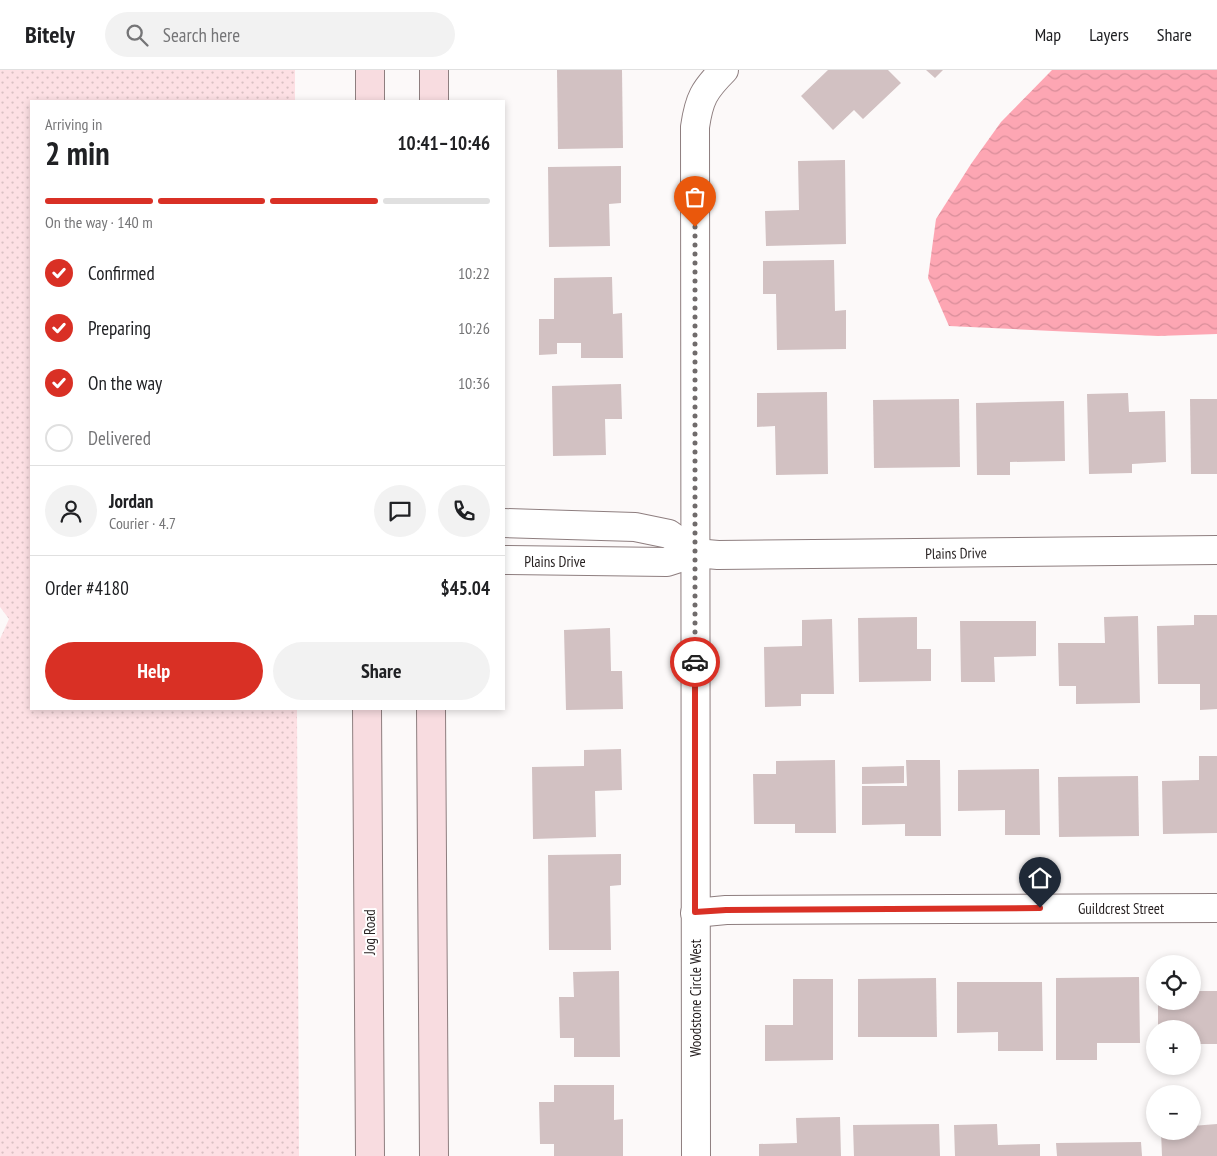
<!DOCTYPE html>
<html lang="en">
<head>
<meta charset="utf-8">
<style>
  :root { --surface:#fff; --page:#f2f2f2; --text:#202124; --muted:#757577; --line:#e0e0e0; --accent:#d93025 }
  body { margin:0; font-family:"PT Sans Narrow",sans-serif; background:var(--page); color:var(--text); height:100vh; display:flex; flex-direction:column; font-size:19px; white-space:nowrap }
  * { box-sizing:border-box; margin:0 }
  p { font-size:16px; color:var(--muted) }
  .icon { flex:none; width:28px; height:28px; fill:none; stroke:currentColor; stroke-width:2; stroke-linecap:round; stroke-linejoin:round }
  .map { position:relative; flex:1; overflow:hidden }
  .panel { position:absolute; left:30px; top:30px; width:475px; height:610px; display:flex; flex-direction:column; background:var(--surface); border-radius:0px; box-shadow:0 2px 8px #0003 }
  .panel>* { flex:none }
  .tools { position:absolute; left:1146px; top:885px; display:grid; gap:10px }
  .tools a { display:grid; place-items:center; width:55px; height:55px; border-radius:50%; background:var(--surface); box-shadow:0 2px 8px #0003; font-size:25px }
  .pin { position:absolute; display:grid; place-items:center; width:42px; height:42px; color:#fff; margin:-51px -21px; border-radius:50% 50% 50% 0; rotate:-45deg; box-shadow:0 0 5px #0007 }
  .pin .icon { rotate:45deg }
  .courier { position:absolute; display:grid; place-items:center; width:50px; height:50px; margin:-25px; border:4px solid #d93025; border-radius:50%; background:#fff; color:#222; box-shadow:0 1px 6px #0007 }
  .head em { font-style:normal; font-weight:700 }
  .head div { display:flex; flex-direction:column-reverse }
  .head { display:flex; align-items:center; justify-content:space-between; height:85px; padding:0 15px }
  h1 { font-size:32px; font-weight:700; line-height:38px }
  .bar { display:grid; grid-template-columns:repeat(4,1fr); gap:8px 5px; align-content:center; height:60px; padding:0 15px }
  .bar i { height:6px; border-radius:4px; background:var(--line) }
  .bar .selected { background:var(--accent) }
  .bar p { grid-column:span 4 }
  .line { display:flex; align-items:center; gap:12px; padding:0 15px; border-top:1px solid var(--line) }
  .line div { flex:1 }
  .round { display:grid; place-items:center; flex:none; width:52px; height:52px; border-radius:26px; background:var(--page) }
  ol { padding:0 15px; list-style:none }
  li { display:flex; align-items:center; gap:15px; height:55px }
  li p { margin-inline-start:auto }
  li .icon { padding:5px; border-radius:50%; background:var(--accent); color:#fff; stroke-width:4 }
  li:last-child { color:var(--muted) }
  li i { width:28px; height:28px; border:2px solid var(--line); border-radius:50% }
  .cta { display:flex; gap:10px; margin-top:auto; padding:10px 15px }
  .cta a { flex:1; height:58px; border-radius:30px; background:var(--accent); color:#fff; font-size:20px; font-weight:700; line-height:58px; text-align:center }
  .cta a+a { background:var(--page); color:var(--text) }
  header { display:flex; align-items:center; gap:30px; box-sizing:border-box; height:70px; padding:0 25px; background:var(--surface); border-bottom:1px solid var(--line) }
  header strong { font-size:24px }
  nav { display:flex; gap:28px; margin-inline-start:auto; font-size:18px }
  .search { width:350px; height:45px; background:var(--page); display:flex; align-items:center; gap:12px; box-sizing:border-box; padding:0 18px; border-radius:28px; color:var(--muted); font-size:19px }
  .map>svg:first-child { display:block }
</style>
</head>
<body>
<header>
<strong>Bitely</strong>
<div class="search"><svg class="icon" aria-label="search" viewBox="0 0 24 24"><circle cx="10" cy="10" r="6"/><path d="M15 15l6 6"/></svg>Search here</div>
<nav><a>Map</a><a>Layers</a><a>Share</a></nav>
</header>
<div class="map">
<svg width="1217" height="1086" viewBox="0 0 1217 1086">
  <defs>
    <pattern id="grass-dots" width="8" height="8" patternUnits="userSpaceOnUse" patternTransform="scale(1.25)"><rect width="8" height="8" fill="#fde0e4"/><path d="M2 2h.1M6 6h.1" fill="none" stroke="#d9c0c3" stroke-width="1.8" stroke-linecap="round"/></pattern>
    <pattern id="water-waves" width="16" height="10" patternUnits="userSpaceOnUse" patternTransform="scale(1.25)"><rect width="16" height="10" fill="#fda6b3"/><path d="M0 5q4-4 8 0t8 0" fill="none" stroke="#d98e9a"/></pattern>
  </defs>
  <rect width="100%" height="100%" fill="#fcf9f9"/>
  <polygon fill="url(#grass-dots)" points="0,0 295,0 295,31 31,31 31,639 297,639 299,1086 0,1086 0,569 9,549 0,537"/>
  <polygon fill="url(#water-waves)" points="1052,0 1217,0 1217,264 1158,266 949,256 928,208 936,149 971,94 1001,52"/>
  <g fill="#d2c1c2">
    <polygon points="557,0 622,0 623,78 558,79"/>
    <polygon points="828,0 888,0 901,13 863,49 854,40 833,60 801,26"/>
    <polygon points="926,0 943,0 935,8"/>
    <polygon points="845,90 846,174 766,176 765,141 799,140 798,91"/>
    <polygon points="621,96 621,133 609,134 610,176 549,177 548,97"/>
    <polygon points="834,190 835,241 846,240 846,279 777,280 776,224 763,224 763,191"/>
    <polygon points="612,207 613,244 622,243 623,288 581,288 581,273 557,273 557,284 539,285 539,249 554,249 554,208"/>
    <polygon points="621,314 622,349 605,349 606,385 553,386 552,316"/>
    <polygon points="827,322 828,404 776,405 775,356 757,357 757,323"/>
    <polygon points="1128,323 1129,342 1165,341 1166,392 1132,394 1132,403 1089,404 1087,324"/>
    <polygon points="959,329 960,397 874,398 873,330"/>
    <polygon points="1190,329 1217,329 1217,404 1191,404"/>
    <polygon points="1064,331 1065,391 1010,392 1010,405 977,405 976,333"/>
    <polygon points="1194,545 1217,545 1217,639 1200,640 1200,614 1158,614 1157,556 1194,555"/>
    <polygon points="1138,546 1140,633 1076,634 1076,616 1059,616 1058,573 1105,573 1104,547"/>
    <polygon points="917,547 917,579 931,579 931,611 859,612 858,548"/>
    <polygon points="832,549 834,624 801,624 801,636 765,637 764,577 802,576 802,550"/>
    <polygon points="960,551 1036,551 1036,586 994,587 995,612 961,612"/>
    <polygon points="610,558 611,601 622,601 623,639 566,640 564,560"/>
    <polygon points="621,679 622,720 595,721 596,767 533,769 532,697 584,696 584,680"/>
    <polygon points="1199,686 1217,686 1217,763 1163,764 1162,711 1199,710"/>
    <polygon points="835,690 836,763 795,763 795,754 754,754 753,704 776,704 776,691"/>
    <polygon points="906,690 940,690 941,766 905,766 905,754 862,755 862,716 907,716"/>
    <polygon points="904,696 904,713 862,714 862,697"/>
    <polygon points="1039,699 1040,765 1005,765 1005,740 958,741 958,700"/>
    <polygon points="1138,706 1139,766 1059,767 1058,707"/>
    <polygon points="621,784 621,815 610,816 611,880 549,880 548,785"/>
    <polygon points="619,901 620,987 574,987 574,968 560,968 559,927 574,927 573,902"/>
    <polygon points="1139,907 1140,973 1097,973 1097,990 1056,990 1056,908"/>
    <polygon points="936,908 937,967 858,967 858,909"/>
    <polygon points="793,909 833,909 833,990 765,991 765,955 793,955"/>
    <polygon points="957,912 1042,912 1043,981 998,981 998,962 957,963"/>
    <polygon points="1192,921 1217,921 1217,974 1192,974 1192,959 1158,959 1158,931 1192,931"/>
    <polygon points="554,1015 614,1015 614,1050 623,1049 623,1086 554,1086 554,1074 540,1074 539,1032 554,1032"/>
    <polygon points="840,1047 841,1086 759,1086 759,1074 797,1073 796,1048"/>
    <polygon points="939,1054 940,1086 854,1086 853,1055"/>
    <polygon points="997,1054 998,1075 1040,1074 1040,1086 955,1086 954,1055"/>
    <polygon points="1217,1054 1217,1086 1162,1086 1161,1061 1192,1061 1192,1056"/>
    <polygon points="1141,1072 1142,1086 1057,1086 1056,1073"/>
  </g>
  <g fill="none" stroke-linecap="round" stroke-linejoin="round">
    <g stroke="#8e7e7f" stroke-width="30">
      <g id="street">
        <polyline points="504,453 635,457 669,464 695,483"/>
        <polyline points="504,490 667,492 695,483 718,485 1217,480"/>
        <polyline points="695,843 726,840 1217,838"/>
        <path d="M696,1086L695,57C699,29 704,20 724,0"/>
      </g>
    </g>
    <g stroke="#8e7e7f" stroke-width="30">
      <g id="secondary">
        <polyline points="370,31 370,0"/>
        <polyline points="434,31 434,0"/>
        <polyline points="367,639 370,1086"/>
        <polyline points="431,639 434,1086"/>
      </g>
    </g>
    <use href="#street" stroke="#fff" stroke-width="28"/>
    <use href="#secondary" stroke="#f8dce0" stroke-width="28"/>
  </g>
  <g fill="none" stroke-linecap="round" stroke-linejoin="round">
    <polyline stroke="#706b6b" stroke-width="5" stroke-dasharray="0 9" points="695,157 695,592"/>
    <polyline stroke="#d93025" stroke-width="6" points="695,592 695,842 726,840 1040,838"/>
  </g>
  <g text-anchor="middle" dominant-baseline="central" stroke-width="4" stroke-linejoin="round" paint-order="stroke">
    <g font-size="15" fill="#251f1f" stroke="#fff">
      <text transform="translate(956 483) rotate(-1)">Plains Drive</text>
      <text x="555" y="491">Plains Drive</text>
      <text x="1121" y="838">Guildcrest Street</text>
      <text transform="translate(369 862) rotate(-90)">Jog Road</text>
      <text transform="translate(695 928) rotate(-90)">Woodstone Circle West</text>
    </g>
  </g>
</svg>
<div class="tools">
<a><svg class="icon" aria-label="locate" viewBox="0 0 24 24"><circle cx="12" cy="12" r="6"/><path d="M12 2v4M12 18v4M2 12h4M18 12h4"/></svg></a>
<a>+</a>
<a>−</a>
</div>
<div class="pin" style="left:695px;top:157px;background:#ea580c"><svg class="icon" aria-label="bag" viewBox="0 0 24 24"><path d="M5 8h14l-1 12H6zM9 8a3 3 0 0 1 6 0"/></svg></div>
<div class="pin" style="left:1040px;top:838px;background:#1f2937"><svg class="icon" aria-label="home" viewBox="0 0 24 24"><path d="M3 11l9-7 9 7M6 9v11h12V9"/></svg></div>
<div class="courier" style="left:695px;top:592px"><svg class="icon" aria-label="car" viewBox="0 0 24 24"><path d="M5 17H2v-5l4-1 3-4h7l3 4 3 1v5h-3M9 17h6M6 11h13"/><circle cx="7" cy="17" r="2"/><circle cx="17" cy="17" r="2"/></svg></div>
<section class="panel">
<div class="head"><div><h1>2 min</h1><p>Arriving in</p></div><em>10:41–10:46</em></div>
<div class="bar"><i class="selected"></i><i class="selected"></i><i class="selected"></i><i></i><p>On the way · 140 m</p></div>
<ol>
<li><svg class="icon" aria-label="check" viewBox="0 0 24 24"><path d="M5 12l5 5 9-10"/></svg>Confirmed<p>10:22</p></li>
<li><svg class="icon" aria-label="check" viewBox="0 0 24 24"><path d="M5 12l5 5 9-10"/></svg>Preparing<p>10:26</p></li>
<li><svg class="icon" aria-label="check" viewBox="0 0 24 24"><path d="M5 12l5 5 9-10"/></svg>On the way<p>10:36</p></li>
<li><i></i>Delivered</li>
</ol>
<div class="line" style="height:90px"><a class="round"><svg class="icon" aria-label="person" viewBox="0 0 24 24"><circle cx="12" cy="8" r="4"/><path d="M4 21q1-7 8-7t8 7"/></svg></a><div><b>Jordan</b><p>Courier · 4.7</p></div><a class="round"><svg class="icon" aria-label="chat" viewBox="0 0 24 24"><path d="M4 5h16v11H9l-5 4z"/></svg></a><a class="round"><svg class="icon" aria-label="phone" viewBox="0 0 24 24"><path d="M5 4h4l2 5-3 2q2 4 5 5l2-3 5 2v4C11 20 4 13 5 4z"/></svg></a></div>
<div class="line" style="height:65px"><div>Order #4180</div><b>$45.04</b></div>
<div class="cta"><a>Help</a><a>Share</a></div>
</section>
</div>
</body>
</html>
